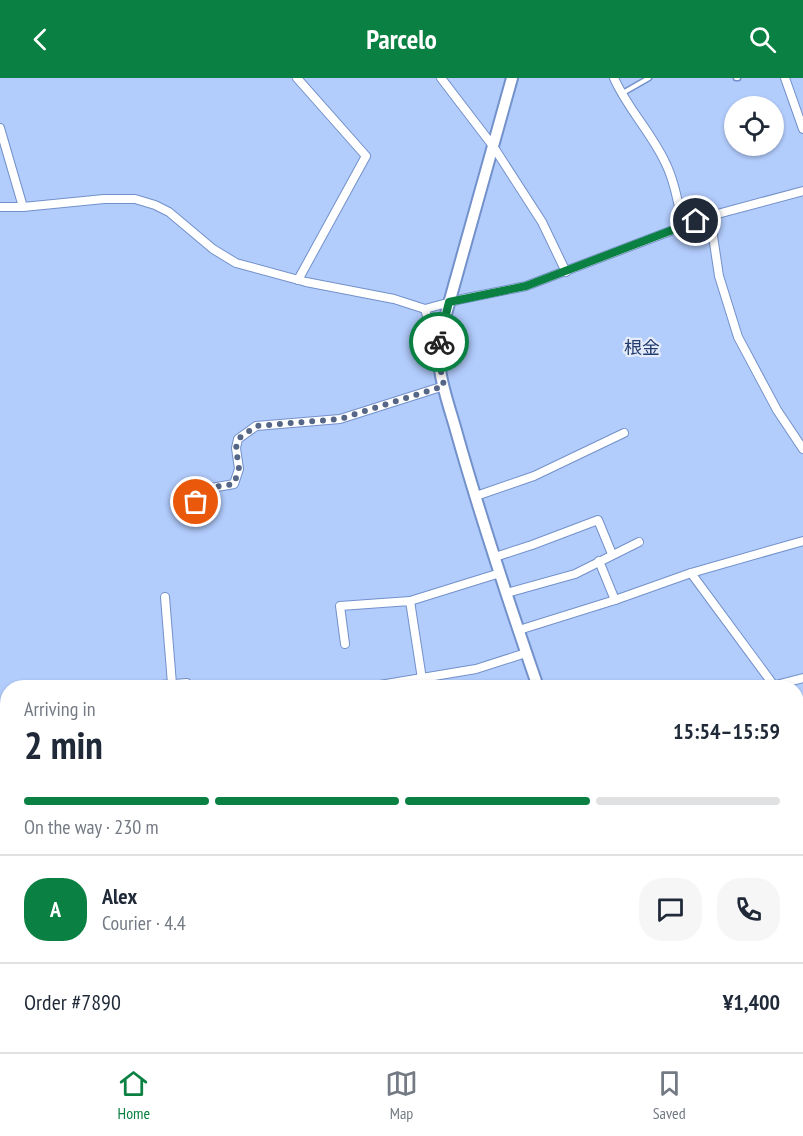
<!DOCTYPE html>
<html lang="en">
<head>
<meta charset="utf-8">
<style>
  :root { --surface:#fff; --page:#f6f6f7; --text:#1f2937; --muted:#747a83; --line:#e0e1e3; --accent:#0b8043 }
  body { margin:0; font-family:"PT Sans Narrow","Noto Sans JP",sans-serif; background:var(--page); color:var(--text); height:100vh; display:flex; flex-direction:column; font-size:22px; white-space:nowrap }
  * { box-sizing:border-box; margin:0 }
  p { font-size:20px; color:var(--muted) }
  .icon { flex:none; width:33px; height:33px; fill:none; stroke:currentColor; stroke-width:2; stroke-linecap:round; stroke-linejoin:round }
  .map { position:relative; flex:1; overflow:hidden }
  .drawer { position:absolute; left:0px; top:602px; width:804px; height:374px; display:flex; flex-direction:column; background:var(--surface); border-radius:24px 24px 0 0; box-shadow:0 2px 4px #0004 }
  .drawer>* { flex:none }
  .controls { position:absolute; left:724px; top:18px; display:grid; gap:12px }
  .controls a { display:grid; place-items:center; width:60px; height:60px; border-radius:50%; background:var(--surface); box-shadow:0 2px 4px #0004; font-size:30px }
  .pin { position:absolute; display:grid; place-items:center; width:51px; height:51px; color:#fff; margin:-26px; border:3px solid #fff; border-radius:50%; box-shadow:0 2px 6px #0007 }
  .courier { position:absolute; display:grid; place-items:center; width:60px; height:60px; margin:-30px; border:4px solid #0b8043; border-radius:50%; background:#fff; color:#222; box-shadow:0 2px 8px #0007 }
  .summary em { font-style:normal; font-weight:800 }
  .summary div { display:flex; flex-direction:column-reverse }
  .summary { display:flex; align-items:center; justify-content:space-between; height:102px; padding:0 24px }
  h1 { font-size:39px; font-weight:800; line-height:45px }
  .bar { display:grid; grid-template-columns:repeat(4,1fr); gap:9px 6px; align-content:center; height:72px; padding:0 24px }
  .bar i { height:8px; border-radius:4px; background:var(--line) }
  .bar .selected { background:var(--accent) }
  .bar p { grid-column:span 4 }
  .line { display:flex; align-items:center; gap:15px; padding:0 24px; border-top:2px solid var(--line) }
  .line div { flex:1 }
  .round { display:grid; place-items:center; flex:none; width:63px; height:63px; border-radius:24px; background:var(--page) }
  header { display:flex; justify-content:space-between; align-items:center; height:78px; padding:0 24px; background:var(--accent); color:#fff; font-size:27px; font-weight:800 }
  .tabs { display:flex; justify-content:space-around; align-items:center; height:84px; border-top:2px solid var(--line); background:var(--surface); font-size:16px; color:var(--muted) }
  .tabs a { display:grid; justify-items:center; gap:3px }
  .tabs .selected { color:var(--accent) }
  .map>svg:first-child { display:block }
</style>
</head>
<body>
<header><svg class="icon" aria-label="back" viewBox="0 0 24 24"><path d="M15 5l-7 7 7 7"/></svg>Parcelo<svg class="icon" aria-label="search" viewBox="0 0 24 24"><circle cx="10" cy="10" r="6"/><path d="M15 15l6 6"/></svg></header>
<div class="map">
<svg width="803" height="974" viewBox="0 0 803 974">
  <rect width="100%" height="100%" fill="#b2ccfc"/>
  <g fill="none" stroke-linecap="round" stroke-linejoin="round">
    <g stroke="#94589b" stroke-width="2">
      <polyline points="0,881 8,885"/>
      <polyline points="164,968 176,974"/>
    </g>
    <g stroke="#7391ca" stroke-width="7">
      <g id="lane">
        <polyline points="736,0 738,0"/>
        <polyline points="621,16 649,0"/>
      </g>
    </g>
    <g stroke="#7391ca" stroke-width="10">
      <g id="street">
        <polyline points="297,0 366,78 298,202"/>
        <polyline points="441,0 493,68 542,144 566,194"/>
        <path d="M614,0C627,30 651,54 665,84C675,104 678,126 683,147"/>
        <polyline points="785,0 803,51"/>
        <polyline points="0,50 23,129"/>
        <polyline points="0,129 23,129 104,121 135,121 155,127 169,134 213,171 236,185 306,204 394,221 425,231 462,221 526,208 710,138 803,113"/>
        <polyline points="710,138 719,198 738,259 777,332 803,371"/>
        <polyline points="425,231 437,274"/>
        <polyline points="476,418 534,398 624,355"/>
        <polyline points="192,437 200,412 234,406 239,391 236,370 238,361 256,348 340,341 444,308"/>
        <polyline points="495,479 532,467 598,442 612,476"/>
        <polyline points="599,483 615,522"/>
        <polyline points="691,495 775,609"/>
        <polyline points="507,515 575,496 639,464"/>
        <polyline points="165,519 172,606"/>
        <polyline points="410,523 500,495"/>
        <polyline points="519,552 615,522 691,495 803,463"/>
        <polyline points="345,566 340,528 410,523 422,601"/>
        <polyline points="772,608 803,600"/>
        <polyline points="134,609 187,605 190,609"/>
        <polyline points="368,609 476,591 526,575"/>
        <polyline points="796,636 803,644"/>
        <polyline points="0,646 8,644"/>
        <polyline points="796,713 803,711"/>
        <polyline points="480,968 483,974"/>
      </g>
    </g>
    <g stroke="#7391ca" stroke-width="14">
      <path id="secondary" d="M512,0L441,254C433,288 448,323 457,356C481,441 509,525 538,609"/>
    </g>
    <g stroke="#7391ca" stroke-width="15">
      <g id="primary">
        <polyline points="796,889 803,887"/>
        <polyline points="493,974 510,968"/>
      </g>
    </g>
    <use href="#lane" stroke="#fff" stroke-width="4"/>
    <use href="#street" stroke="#fff" stroke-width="8"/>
    <use href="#secondary" stroke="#fff" stroke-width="10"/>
    <use href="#primary" stroke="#fff" stroke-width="12"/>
  </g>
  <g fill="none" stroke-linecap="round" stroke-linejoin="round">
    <polyline stroke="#556686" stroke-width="6" stroke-dasharray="0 10.8" points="196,424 200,411 234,406 239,391 236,370 238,361 256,348 340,341 444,308 437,274 439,264"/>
    <polyline stroke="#0b8043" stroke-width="8" points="439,264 449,224 526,208 696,143"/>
  </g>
  <g text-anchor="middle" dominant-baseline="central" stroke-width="4.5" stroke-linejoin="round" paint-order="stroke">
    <g font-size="18" fill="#233c6f" stroke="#e5ecf9">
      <text x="642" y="269">根金</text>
    </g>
  </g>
</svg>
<div class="controls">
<a><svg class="icon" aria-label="locate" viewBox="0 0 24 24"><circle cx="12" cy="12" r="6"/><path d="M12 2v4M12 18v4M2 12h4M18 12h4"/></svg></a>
</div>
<div class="pin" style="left:196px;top:424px;background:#ea580c"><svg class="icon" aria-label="bag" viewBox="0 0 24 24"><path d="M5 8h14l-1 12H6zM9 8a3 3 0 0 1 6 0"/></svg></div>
<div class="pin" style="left:696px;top:143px;background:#1f2937"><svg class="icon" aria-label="home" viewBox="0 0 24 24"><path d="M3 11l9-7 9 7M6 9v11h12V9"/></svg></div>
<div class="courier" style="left:439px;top:264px"><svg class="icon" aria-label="bike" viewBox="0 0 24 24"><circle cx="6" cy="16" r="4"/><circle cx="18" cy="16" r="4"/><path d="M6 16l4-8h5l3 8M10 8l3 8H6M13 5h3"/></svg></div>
<section class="drawer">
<div class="summary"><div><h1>2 min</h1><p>Arriving in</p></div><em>15:54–15:59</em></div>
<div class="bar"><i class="selected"></i><i class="selected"></i><i class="selected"></i><i></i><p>On the way · 230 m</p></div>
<div class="line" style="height:108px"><b class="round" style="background:var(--accent);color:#fff">A</b><div><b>Alex</b><p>Courier · 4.4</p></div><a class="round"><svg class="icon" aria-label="chat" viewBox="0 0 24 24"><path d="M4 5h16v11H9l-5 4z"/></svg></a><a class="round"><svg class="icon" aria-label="phone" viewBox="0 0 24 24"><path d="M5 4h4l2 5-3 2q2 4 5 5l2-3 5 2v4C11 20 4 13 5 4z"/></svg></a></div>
<div class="line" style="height:78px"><div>Order #7890</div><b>¥1,400</b></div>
</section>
</div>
<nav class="tabs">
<a class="selected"><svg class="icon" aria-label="home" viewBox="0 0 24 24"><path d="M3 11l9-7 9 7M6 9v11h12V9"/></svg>Home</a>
<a><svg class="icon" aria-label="map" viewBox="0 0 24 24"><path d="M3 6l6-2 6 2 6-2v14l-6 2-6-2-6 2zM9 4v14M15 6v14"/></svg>Map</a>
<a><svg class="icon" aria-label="saved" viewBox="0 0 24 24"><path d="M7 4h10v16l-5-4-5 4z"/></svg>Saved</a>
</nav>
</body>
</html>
